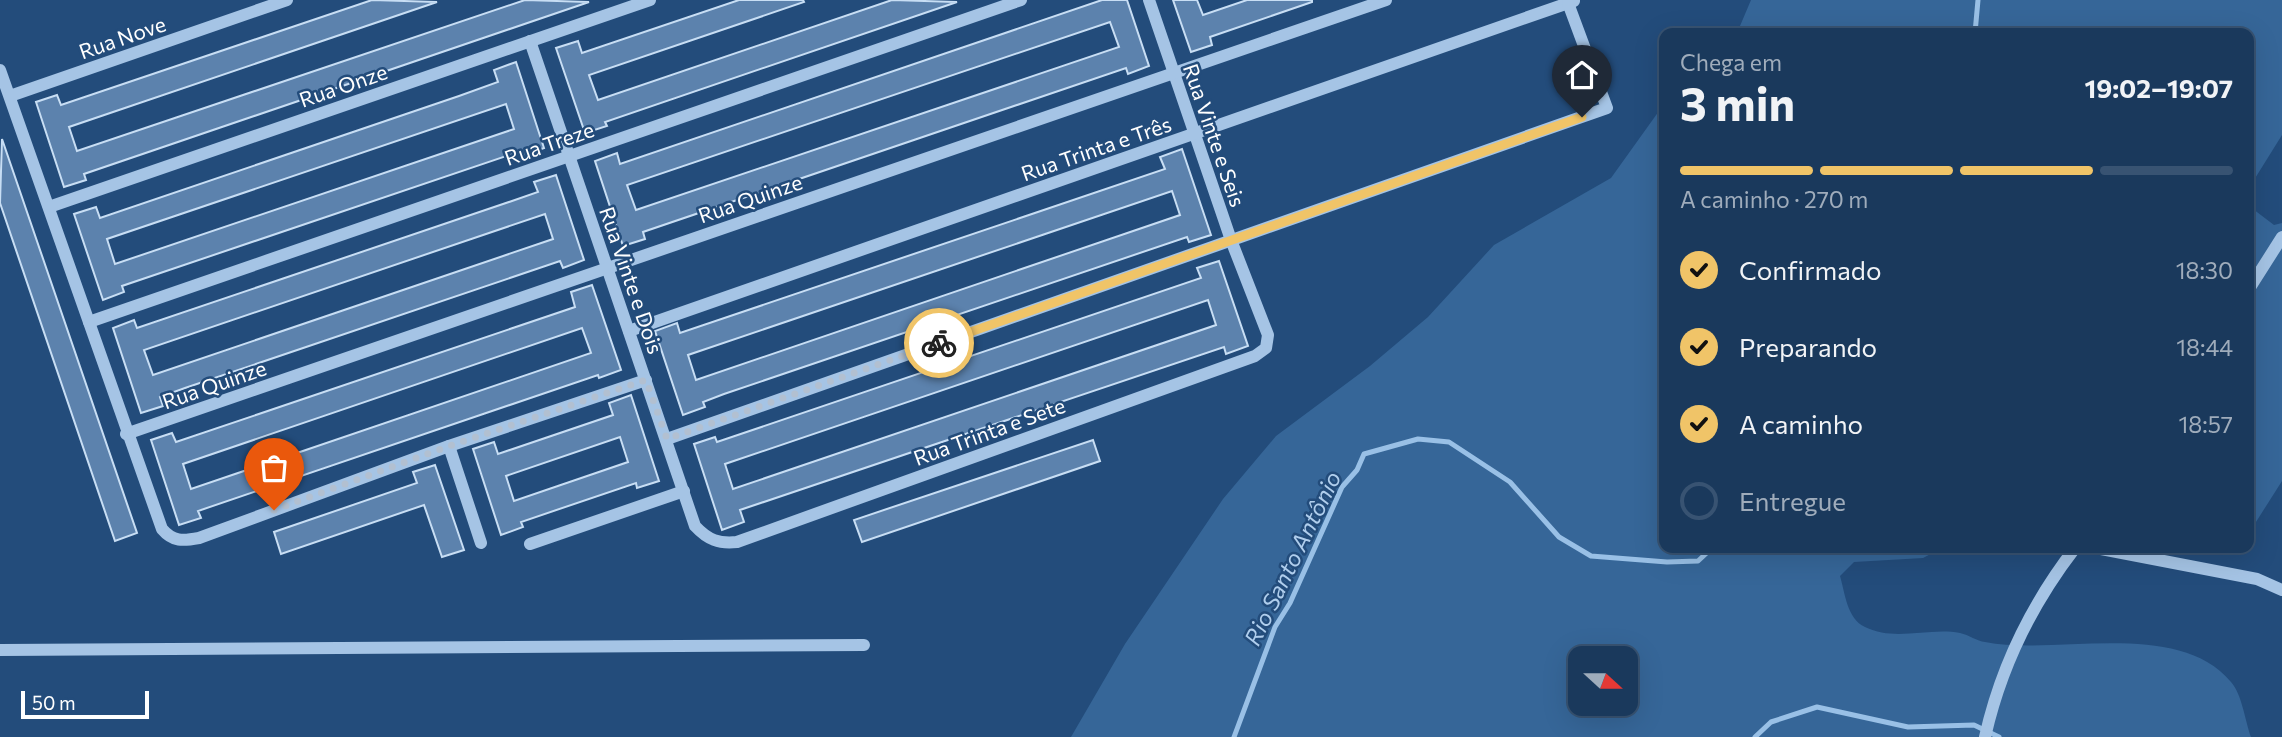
<!DOCTYPE html>
<html lang="pt">
<head>
<meta charset="utf-8">
<style>
  :root { --surface:#1a395c; --page:#274465; --text:#f1f3f6; --muted:#9facbb; --line:#385372; --accent:#f0c468 }
  body { margin:0; font-family:Commissioner,sans-serif; background:var(--page); color:var(--text); height:100vh; display:flex; flex-direction:column; font-size:26px; white-space:nowrap }
  * { box-sizing:border-box; margin:0 }
  p { font-size:23px; color:var(--muted) }
  .icon { flex:none; width:38px; height:38px; fill:none; stroke:currentColor; stroke-width:2; stroke-linecap:round; stroke-linejoin:round }
  .map { position:relative; flex:1; overflow:hidden }
  .sheet { position:absolute; left:1659px; top:28px; width:595px; height:525px; display:flex; flex-direction:column; background:var(--surface); border-radius:14px; box-shadow:0 7px 28px #0002,0 0 0 2px var(--line) }
  .sheet>* { flex:none }
  .needle { width:46px; rotate:111deg }
  .buttons { position:absolute; left:1568px; top:646px; display:grid; gap:14px }
  .buttons a { display:grid; place-items:center; width:70px; height:70px; border-radius:14px; background:var(--surface); box-shadow:0 7px 28px #0002,0 0 0 2px var(--line); font-size:35px }
  .scale { position:absolute; left:21px; bottom:18px; width:128px; box-sizing:border-box; padding-left:7px; border:4px solid #fff; border-top:0; font-size:19px; line-height:24px; white-space:nowrap; color:#fff; -webkit-text-stroke:5px #234c7b; paint-order:stroke }
  .pin { position:absolute; display:grid; place-items:center; width:60px; height:60px; color:#fff; margin:-72px -30px; border-radius:50% 50% 50% 0; rotate:-45deg; box-shadow:0 0 7px #0007 }
  .pin .icon { rotate:45deg }
  .courier { position:absolute; display:grid; place-items:center; width:70px; height:70px; margin:-35px; border:5px solid #f0c468; border-radius:50%; background:#fff; color:#222; box-shadow:0 2px 9px #0007 }
  .summary em { font-style:normal; font-weight:700 }
  .summary div { display:flex; flex-direction:column-reverse }
  .summary { display:flex; align-items:center; justify-content:space-between; height:119px; padding:0 21px }
  h1 { font-size:46px; font-weight:700; line-height:52px }
  .bar { display:grid; grid-template-columns:repeat(4,1fr); gap:10px 7px; align-content:center; height:84px; padding:0 21px }
  .bar i { height:9px; border-radius:5px; background:var(--line) }
  .bar .active { background:var(--accent) }
  .bar p { grid-column:span 4 }
  ol { padding:0 21px; list-style:none }
  li { display:flex; align-items:center; gap:21px; height:77px }
  li p { margin-inline-start:auto }
  li .icon { padding:7px; border-radius:50%; background:var(--accent); color:#111; stroke-width:4 }
  li:last-child { color:var(--muted) }
  li i { width:38px; height:38px; border:4px solid var(--line); border-radius:50% }
  .map>svg:first-child { display:block }
</style>
</head>
<body>
<div class="map">
<svg width="2282" height="737" viewBox="0 0 2282 737">
  <rect width="100%" height="100%" fill="#234c7b"/>
  <g fill="#366698" fill-rule="evenodd">
    <polygon points="1751,0 2282,0 2282,135 2249,188 2249,33 1737,33"/>
    <path d="M1664,104V548H1942L1923,558L1854,562L1840,576C1845,593 1847,619 1865,627C1895,642 1929,627 1960,633C1969,635 1977,641 1985,642C2056,656 2178,618 2231,682C2242,694 2245,721 2251,737H1071L1125,644L1223,499L1276,436L1370,366L1428,317L1494,245L1611,178ZM1580,658H1626V704H1580Z"/>
    <polygon points="2249,206 2274,225 2282,223 2282,481 2249,533"/>
  </g>
  <g fill="none" stroke-linecap="round" stroke-linejoin="round">
    <g stroke="#99c0e6" stroke-width="5">
      <polyline points="1975,33 1978,0"/>
      <polyline points="1234,737 1275,627 1290,603 1342,487 1357,470 1364,454 1418,439 1449,442 1510,482 1559,537 1591,556 1667,562 1698,561 1712,548"/>
      <polyline points="1755,737 1771,722 1817,707 1908,727 1974,725 1999,737"/>
    </g>
  </g>
  <g fill="#5c82ad" stroke="#c8def4" stroke-width="2" fill-rule="evenodd">
    <polygon points="372,0 437,2 69,127 77,151 525,0 589,2 84,174 86,180 64,187 36,102 57,95 61,105"/>
    <polygon points="739,0 803,0 804,2 589,75 598,100 892,0 957,2 605,122 607,126 585,133 556,48 578,41 582,53"/>
    <path d="M1102,0H1127L1149,66L1128,74L1126,68L643,232L645,239L623,246L595,161L617,153L620,164ZM1110,22L1119,47L636,210L627,185Z"/>
    <polygon points="1173,0 1197,0 1203,15 1247,0 1312,0 1312,2 1210,37 1212,45 1191,52"/>
    <path d="M516,62L544,148L523,155L521,151L122,286L124,292L103,300L74,214L96,207L100,218L459,96L498,82L494,70ZM506,104L514,129L115,264L107,239Z"/>
    <polygon points="2,139 137,533 115,541 0,203"/>
    <path d="M1182,149L1211,235L1189,242L1187,237L724,394L703,402L705,407L683,415L655,331L677,323L680,333L1165,169L1160,157ZM1172,191L1180,215L696,380L688,355Z"/>
    <path d="M556,175L584,260L563,268L560,261L185,388L160,397L163,406L141,413L113,328L134,320L137,328L512,201L538,192L534,182ZM545,214L553,239L153,375L144,350Z"/>
    <path d="M1219,261L1248,346L1226,354L1224,347L740,510L744,522L722,530L694,444L715,437L717,442L1201,278L1197,268ZM1208,300L1216,325L733,489L725,464Z"/>
    <path d="M592,285L621,370L599,378L598,375L198,511L201,518L179,525L151,440L172,433L176,442L575,307L571,292ZM582,328L591,353L191,489L183,464Z"/>
    <path d="M631,395L659,481L637,488L636,483L521,522L523,527L501,535L473,449L494,442L498,454L613,415L609,403ZM620,437L628,462L514,501L506,476Z"/>
    <polygon points="1093,440 1100,461 862,542 854,520"/>
    <polygon points="435,465 464,550 442,557 424,505 281,554 274,532 417,483 413,472"/>
  </g>
  <g fill="none" stroke-linecap="round" stroke-linejoin="round">
    <g stroke="#a5c4e5" stroke-width="12">
      <path d="M530,41L695,526C708,540 719,544 737,542L1255,356L1266,348L1268,335L1231,240L1149,0"/>
      <path d="M0,70L162,529C173,542 183,541 199,538L449,446L646,380"/>
      <polyline points="10,96 287,0"/>
      <polyline points="49,207 650,0"/>
      <polyline points="2249,289 2282,237"/>
      <polyline points="89,322 1021,0"/>
      <polyline points="629,331 1574,1"/>
      <polyline points="126,434 1386,0"/>
      <polyline points="667,439 1607,108 1568,3"/>
      <polyline points="449,446 481,543"/>
      <polyline points="530,544 684,491"/>
      <polyline points="2096,548 2257,579 2282,590"/>
      <polyline points="0,650 864,645"/>
      <path d="M1985,737C2001,666 2031,605 2075,548"/>
    </g>
  </g>
  <g fill="none" stroke-linecap="round" stroke-linejoin="round">
    <polyline stroke="#b2c0d1" stroke-width="7" stroke-dasharray="0 12.6" points="274,510 449,446 646,380 667,439 939,343"/>
    <polyline stroke="#f0c468" stroke-width="9" points="939,343 1582,117"/>
  </g>
  <g text-anchor="middle" dominant-baseline="central" stroke-width="5" stroke-linejoin="round" paint-order="stroke">
    <g font-size="21" fill="#fff" stroke="#234c7b">
      <text transform="translate(122 37) rotate(-19)">Rua Nove</text>
      <text transform="translate(343 85) rotate(-19)">Rua Onze</text>
      <text transform="translate(1215 135) rotate(71)">Rua Vinte e Seis</text>
      <text transform="translate(549 143) rotate(-19)">Rua Treze</text>
      <text transform="translate(1096 148) rotate(-19)">Rua Trinta e Três</text>
      <text transform="translate(750 198) rotate(-19)">Rua Quinze</text>
      <text transform="translate(632 280) rotate(71)">Rua Vinte e Dois</text>
      <text transform="translate(214 384) rotate(-19)">Rua Quinze</text>
      <text transform="translate(989 431) rotate(-20)">Rua Trinta e Sete</text>
    </g>
    <g font-size="23" font-style="italic" fill="#b0ceed" stroke="#234c7b">
      <text transform="translate(1292 558) rotate(-64)">Rio Santo Antônio</text>
    </g>
  </g>
</svg>
<div class="buttons">
<a><svg class="needle" viewBox="-14 -14 28 28"><path d="M0-13l5 13h-10z" fill="#e53935"/><path d="M0 13l5-13h-10z" fill="#9facbb"/></svg></a>
</div>
<div class="scale">50 m</div>
<div class="pin" style="left:274px;top:510px;background:#ea580c"><svg class="icon" aria-label="bag" viewBox="0 0 24 24"><path d="M5 8h14l-1 12H6zM9 8a3 3 0 0 1 6 0"/></svg></div>
<div class="pin" style="left:1582px;top:117px;background:#1f2937"><svg class="icon" aria-label="home" viewBox="0 0 24 24"><path d="M3 11l9-7 9 7M6 9v11h12V9"/></svg></div>
<div class="courier" style="left:939px;top:343px"><svg class="icon" aria-label="bike" viewBox="0 0 24 24"><circle cx="6" cy="16" r="4"/><circle cx="18" cy="16" r="4"/><path d="M6 16l4-8h5l3 8M10 8l3 8H6M13 5h3"/></svg></div>
<section class="sheet">
<div class="summary"><div><h1>3 min</h1><p>Chega em</p></div><em>19:02–19:07</em></div>
<div class="bar"><i class="active"></i><i class="active"></i><i class="active"></i><i></i><p>A caminho · 270 m</p></div>
<ol>
<li><svg class="icon" aria-label="check" viewBox="0 0 24 24"><path d="M5 12l5 5 9-10"/></svg>Confirmado<p>18:30</p></li>
<li><svg class="icon" aria-label="check" viewBox="0 0 24 24"><path d="M5 12l5 5 9-10"/></svg>Preparando<p>18:44</p></li>
<li><svg class="icon" aria-label="check" viewBox="0 0 24 24"><path d="M5 12l5 5 9-10"/></svg>A caminho<p>18:57</p></li>
<li><i></i>Entregue</li>
</ol>
</section>
</div>
</body>
</html>
